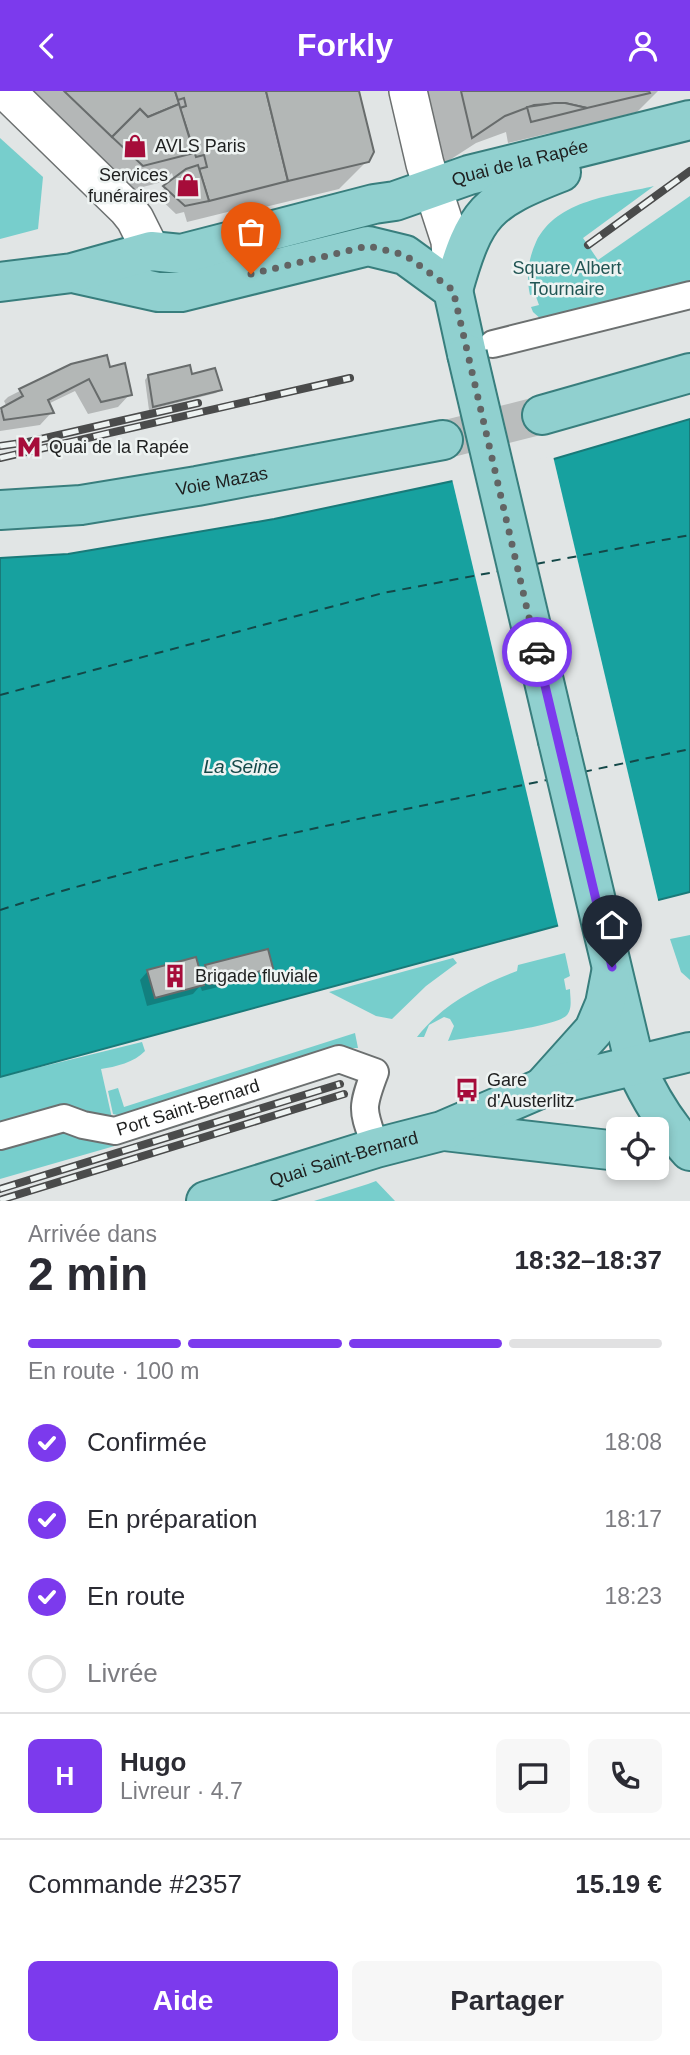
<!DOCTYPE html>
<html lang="fr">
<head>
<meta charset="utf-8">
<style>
  :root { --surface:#fff; --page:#f7f7f7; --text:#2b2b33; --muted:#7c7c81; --line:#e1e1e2; --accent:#7c3aed }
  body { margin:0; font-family:Helvetica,sans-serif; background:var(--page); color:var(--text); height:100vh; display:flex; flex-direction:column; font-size:26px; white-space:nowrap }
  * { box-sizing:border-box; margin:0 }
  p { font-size:23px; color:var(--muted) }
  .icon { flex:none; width:38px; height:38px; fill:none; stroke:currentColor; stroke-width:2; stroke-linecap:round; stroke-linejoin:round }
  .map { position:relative; height:1110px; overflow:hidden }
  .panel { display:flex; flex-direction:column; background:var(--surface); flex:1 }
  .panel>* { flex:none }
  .tools { position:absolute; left:606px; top:1026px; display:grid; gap:14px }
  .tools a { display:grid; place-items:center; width:63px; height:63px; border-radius:10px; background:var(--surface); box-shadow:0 4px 10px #0003; font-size:35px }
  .pin { position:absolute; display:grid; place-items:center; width:60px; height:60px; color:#fff; margin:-72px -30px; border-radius:50% 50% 50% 0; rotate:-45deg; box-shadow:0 0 7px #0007 }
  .pin .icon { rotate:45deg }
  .courier { position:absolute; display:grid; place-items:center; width:70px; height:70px; margin:-35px; border:5px solid #7c3aed; border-radius:50%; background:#fff; color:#222; box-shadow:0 2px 9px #0007 }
  .overview em { font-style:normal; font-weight:700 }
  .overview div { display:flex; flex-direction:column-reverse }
  .overview { display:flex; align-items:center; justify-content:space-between; height:119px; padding:0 28px }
  h1 { font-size:46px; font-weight:700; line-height:52px }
  .bar { display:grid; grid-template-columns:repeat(4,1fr); gap:10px 7px; align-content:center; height:84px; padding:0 28px }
  .bar i { height:9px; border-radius:5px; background:var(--line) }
  .bar .active { background:var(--accent) }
  .bar p { grid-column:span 4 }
  .line { display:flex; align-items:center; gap:18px; padding:0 28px; border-top:2px solid var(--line) }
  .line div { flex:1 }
  .round { display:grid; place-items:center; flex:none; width:74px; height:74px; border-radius:10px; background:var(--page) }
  ol { padding:0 28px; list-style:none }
  li { display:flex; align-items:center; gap:21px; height:77px }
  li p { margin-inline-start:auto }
  li .icon { padding:7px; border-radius:50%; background:var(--accent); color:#fff; stroke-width:4 }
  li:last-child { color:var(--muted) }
  li i { width:38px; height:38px; border:4px solid var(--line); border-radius:50% }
  .cta { display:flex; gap:14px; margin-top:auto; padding:14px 28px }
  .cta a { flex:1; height:80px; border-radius:10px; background:var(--accent); color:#fff; font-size:28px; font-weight:700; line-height:80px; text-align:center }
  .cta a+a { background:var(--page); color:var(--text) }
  header { display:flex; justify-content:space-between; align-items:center; height:91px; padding:0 28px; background:var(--accent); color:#fff; font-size:32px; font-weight:700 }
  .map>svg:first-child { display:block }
</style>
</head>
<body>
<header><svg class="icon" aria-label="back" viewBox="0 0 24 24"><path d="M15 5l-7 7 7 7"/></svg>Forkly<svg class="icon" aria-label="person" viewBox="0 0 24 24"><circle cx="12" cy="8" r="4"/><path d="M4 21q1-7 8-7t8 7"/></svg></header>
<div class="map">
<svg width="690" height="1110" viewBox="0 0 690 1110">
  <rect width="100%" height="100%" fill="#e1e5e5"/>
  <g fill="#77cecc">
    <polygon points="0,47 43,86 38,138 0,148"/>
    <path d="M654,95L583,147L598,169L690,105V194L542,229L533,221L531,216L539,214L535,203L530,204C526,185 528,169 536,151C557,108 613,105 654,95Z"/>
    <polygon points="690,844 690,889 681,881 670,848"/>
    <path d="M565,862L570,885L564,888L566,899L570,898C570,907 573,918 566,925C554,936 470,946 448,950L454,935L450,928L444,926L429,934L424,946H417C443,913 478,895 517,880L518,874Z"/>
    <polygon points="453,867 457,872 426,895 392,928 376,925 329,901"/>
    <polygon points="355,942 358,957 341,957 121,1025 113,1023 108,1000 118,997 124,1016"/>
    <path d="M142,951L145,960C135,971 115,976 101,978L118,1054L0,1088V986Z"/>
    <polygon points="376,1090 395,1110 314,1110 368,1093"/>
  </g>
  <polygon fill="#17a19f" stroke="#197a79" stroke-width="2" points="690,328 690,801 560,834 0,986 0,467 68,463 274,428 547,370"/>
  <polygon fill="#e1e5e5" points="553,365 659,813 559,838 452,388"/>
  <g fill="#0003">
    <polygon points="3,0 358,0 367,70 339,98 261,117 260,113 187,131 184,121 176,123 156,104 174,89 172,82 162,91 112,104"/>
    <polygon points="427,0 658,0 637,21 625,24 620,29 558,44 550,42 508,52 506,41 476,52 445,72"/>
    <polygon points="71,274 109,278 130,303 118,316 88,323 75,300 48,313 52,321 40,334 0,340 0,320 7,316 4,310 8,306"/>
    <polygon points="148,285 191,285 220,298 216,302 149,319 145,289"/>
    <polygon points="206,875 271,876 263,885 202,900 200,895 193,903 147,915 140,889 148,880 199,883"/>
  </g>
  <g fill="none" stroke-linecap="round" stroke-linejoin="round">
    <g stroke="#134848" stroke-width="2" stroke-dasharray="9 7" stroke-linecap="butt">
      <polyline points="536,473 690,444"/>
      <polyline points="0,604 383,502 500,480"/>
      <polyline points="583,681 690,658"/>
      <path d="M0,819C178,762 364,727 547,689"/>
    </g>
  </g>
  <g fill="#b3b7b6" stroke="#686c6c" stroke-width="2">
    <polygon points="64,0 175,0 179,13 148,26 140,18 112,46"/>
    <polygon points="175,0 266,0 288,90 209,110 199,78 207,76 204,64 196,66 180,17 186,15 184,7 178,9"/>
    <polygon points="266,0 359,0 374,61 369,71 288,90"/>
    <polygon points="461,0 649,0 650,2 587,17 565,12 534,14 505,25 472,47"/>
    <polygon points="554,12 565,12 587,17 531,31 527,16"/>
    <polygon points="179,13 194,62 143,75 112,46 140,18 148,26"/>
    <polygon points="198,74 209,110 185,115 163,95 186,78"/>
    <polygon points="107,264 110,276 125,272 132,304 101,311 89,288 48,309 54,322 4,329 1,317 23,305 19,298 71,273"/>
    <polygon points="190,274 192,283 215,277 222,299 153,316 148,284"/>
    <polygon points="268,858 273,877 210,893 205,874"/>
    <polygon points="196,866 204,894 155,907 147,879"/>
  </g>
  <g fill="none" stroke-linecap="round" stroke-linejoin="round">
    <polyline stroke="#babdbd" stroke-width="38" stroke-dasharray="38 19" stroke-linecap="butt" points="443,349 542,324"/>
    <g stroke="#6c7070" stroke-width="30">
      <g id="street">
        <polyline points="493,253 690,204"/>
        <path id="s1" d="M0,1045L64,1027L83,1034L115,1040L339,968L375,981C360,1020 363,1019 376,1057"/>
      </g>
    </g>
    <g stroke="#6c7070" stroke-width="40">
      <g id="secondary">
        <polyline points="6,0 127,118 135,128 151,160"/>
        <polyline points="408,0 425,73 450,150 453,199"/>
      </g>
    </g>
    <g stroke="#387e7d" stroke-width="42">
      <g id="primary">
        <polyline points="77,183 158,201 181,201 368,155 405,164 453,199 467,263"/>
        <path id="s2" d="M0,191L72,182L151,160L181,163L374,113L395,110L469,84L690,29"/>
        <path d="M453,199C475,121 486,110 561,81"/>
        <polyline points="542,324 690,282"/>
        <path id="s3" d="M0,419L81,414L197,395L443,349"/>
        <path d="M558,650L635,974C649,1006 666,1034 690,1060"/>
        <polyline points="542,997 594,939 605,913 611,882"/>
        <polyline points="444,1040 618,1060"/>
        <path id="s4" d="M206,1110L376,1057L442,1040L542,997L690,961"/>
      </g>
    </g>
    <use href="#street" stroke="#fff" stroke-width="26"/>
    <use href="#secondary" stroke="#fff" stroke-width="37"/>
    <use href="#primary" stroke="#90d0cf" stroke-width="38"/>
    <g stroke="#4a4b4b" stroke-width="8">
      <g id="rail">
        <polyline points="588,154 690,80"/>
        <polyline points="0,355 28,351 198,312"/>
        <polyline points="0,367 350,287"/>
        <polyline points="0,1098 340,993"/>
        <polyline points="0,1109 344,1003"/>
      </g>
    </g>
    <use href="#rail" stroke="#eef3f2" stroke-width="5" stroke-dasharray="16" stroke-linecap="butt"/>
    <g stroke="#387e7d" stroke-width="42" stroke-linecap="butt">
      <polyline id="primary-bridge" points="467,263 558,650"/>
    </g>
    <use href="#primary-bridge" stroke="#90d0cf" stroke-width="38"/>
  </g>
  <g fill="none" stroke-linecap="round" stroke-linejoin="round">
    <polyline stroke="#626464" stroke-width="7" stroke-dasharray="0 12.6" points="251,183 368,155 405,164 453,199 537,561"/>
    <polyline stroke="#7c3aed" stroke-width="9" points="537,561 612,876"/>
  </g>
  <defs>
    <g id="shop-bare" transform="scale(1.89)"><path d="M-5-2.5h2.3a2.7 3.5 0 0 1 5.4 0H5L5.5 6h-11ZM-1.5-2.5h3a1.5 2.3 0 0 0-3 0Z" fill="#a60c3a" stroke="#eef3f2" stroke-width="2.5" paint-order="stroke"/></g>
    <g id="metro-bare" transform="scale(1.89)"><path d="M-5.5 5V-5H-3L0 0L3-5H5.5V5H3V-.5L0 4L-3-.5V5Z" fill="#a60c3a" stroke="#eef3f2" stroke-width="2.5" paint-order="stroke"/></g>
    <g id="building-bare" transform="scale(1.89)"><path d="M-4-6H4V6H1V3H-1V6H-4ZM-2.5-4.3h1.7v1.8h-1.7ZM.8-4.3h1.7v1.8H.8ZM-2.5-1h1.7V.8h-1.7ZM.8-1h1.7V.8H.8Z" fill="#a60c3a" stroke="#eef3f2" stroke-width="2.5" paint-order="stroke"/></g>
    <g id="bus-bare" transform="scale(1.89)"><path d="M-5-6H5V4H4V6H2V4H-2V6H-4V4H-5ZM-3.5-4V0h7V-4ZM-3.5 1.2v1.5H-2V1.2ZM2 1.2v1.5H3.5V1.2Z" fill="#a60c3a" stroke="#eef3f2" stroke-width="2.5" paint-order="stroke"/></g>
  </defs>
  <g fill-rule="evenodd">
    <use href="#shop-bare" x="135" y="55"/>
    <use href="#shop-bare" x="188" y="94"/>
    <use href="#metro-bare" x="29" y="356"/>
    <use href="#building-bare" x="175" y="885"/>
    <use href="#bus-bare" x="467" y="999"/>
  </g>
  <g text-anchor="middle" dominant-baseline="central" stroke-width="5" stroke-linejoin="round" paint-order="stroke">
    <g font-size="18" fill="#1e1f1f" stroke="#eef3f2" text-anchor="start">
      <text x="155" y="55">AVLS Paris</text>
      <text x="168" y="84" text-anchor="end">Services<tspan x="168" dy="21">funéraires</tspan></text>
      <text x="49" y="356">Quai de la Rapée</text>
      <text x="195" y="885">Brigade fluviale</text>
      <text x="487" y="989">Gare<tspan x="487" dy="21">d'Austerlitz</tspan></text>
    </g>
    <g font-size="18" fill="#1e1f1f" stroke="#eef3f2">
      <text stroke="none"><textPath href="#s2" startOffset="536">Quai de la Rapée</textPath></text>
      <text stroke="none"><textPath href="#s3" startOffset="224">Voie Mazas</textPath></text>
      <text stroke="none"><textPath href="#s1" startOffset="196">Port Saint-Bernard</textPath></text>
      <text stroke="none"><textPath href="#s4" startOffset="144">Quai Saint-Bernard</textPath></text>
    </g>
    <g font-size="18" fill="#215554" stroke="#eef3f2">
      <text x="567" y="177">Square Albert<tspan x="567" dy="21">Tournaire</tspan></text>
    </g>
    <g font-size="19" font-style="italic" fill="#134848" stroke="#eef3f2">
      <text x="241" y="675">La Seine</text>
    </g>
  </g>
</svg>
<div class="tools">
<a><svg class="icon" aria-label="locate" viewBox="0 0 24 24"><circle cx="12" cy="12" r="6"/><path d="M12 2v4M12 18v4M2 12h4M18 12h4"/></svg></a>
</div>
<div class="pin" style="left:251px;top:183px;background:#ea580c"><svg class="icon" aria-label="bag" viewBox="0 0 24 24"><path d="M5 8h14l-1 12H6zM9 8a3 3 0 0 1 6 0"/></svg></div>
<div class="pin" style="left:612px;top:876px;background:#1f2937"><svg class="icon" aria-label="home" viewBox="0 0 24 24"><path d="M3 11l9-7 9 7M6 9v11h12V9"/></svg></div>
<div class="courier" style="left:537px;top:561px"><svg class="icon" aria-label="car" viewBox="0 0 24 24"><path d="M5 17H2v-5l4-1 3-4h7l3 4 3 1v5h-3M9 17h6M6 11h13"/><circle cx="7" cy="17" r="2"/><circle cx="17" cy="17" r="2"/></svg></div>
</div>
<section class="panel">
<div class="overview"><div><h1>2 min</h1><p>Arrivée dans</p></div><em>18:32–18:37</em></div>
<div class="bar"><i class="active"></i><i class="active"></i><i class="active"></i><i></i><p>En route · 100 m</p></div>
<ol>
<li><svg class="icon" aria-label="check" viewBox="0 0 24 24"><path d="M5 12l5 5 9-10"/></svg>Confirmée<p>18:08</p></li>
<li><svg class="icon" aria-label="check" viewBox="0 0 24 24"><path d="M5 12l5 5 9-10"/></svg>En préparation<p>18:17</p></li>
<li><svg class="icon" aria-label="check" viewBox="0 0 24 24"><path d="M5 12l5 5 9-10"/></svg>En route<p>18:23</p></li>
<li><i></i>Livrée</li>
</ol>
<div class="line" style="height:126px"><b class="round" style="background:var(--accent);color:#fff">H</b><div><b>Hugo</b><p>Livreur · 4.7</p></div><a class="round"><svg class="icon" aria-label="chat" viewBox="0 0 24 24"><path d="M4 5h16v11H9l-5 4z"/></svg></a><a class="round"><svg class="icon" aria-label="phone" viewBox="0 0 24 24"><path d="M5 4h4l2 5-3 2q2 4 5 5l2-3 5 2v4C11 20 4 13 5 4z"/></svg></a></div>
<div class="line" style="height:91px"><div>Commande #2357</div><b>15.19 €</b></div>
<div class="cta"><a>Aide</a><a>Partager</a></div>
</section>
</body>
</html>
